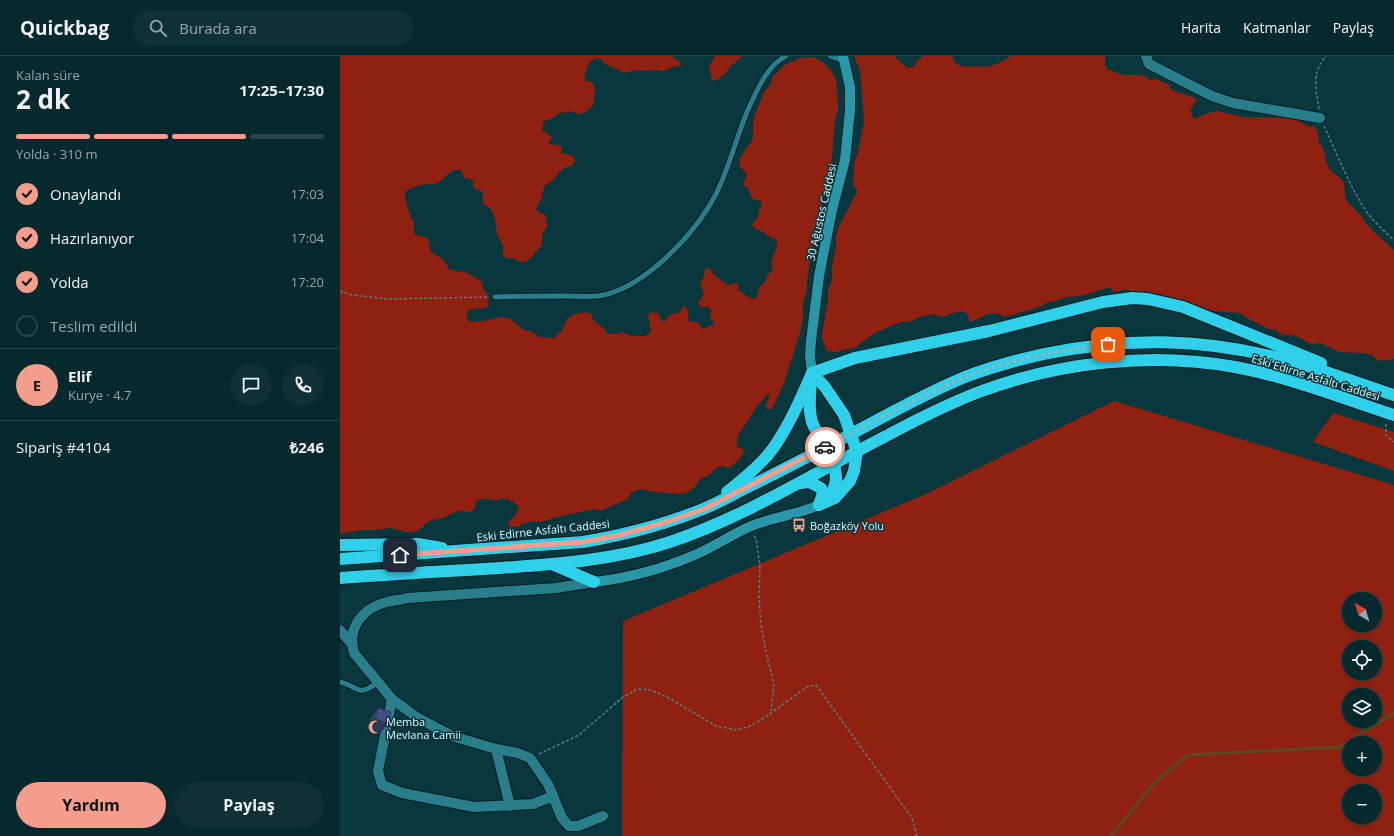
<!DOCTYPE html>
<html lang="tr">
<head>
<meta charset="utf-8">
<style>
  :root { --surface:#06292e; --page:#0f3136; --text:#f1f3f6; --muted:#98a6aa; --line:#27454a; --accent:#f49d8d }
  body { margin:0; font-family:"Open Sans",sans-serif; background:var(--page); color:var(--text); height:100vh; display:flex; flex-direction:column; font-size:15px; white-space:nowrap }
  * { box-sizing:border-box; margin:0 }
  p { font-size:13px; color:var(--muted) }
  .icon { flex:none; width:22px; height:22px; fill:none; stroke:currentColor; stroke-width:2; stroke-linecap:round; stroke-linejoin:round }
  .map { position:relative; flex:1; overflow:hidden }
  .side { display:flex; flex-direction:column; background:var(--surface); width:340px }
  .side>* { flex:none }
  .needle { width:26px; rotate:321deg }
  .fabs { position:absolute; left:1002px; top:536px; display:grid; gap:8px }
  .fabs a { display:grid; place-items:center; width:40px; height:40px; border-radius:50%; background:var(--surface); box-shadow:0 2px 6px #0003,0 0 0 1px var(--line); font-size:20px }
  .pin { position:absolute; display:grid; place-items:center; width:34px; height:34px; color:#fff; margin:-17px; border-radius:8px; box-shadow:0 2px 6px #0006 }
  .courier { position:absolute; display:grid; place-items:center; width:40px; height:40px; margin:-20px; border:3px solid #f49d8d; border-radius:50%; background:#fff; color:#222; box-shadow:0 1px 5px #0007 }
  .summary em { font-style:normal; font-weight:700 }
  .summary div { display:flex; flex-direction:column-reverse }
  .summary { display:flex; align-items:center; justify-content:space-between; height:68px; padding:0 16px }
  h1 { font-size:26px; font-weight:700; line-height:30px }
  .bar { display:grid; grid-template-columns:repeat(4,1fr); gap:6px 4px; align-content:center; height:48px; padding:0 16px }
  .bar i { height:5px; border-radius:3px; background:var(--line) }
  .bar .on { background:var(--accent) }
  .bar p { grid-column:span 4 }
  .line { display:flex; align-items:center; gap:10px; padding:0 16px; border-top:1px solid var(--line) }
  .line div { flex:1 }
  .round { display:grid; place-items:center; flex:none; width:42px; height:42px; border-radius:21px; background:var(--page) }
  ol { padding:0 16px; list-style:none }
  li { display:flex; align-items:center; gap:12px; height:44px }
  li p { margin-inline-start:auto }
  li .icon { padding:4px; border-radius:50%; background:var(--accent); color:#111; stroke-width:4 }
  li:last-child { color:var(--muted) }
  li i { width:22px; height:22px; border:2px solid var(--line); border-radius:50% }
  .cta { display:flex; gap:8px; margin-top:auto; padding:8px 16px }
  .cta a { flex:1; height:46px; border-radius:24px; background:var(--accent); color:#111; font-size:16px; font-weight:700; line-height:46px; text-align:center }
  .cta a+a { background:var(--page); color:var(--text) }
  header { display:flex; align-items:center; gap:24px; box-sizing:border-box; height:56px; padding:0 20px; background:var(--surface); border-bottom:1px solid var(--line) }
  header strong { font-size:19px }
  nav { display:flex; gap:22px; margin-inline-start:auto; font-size:14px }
  .search { width:280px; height:36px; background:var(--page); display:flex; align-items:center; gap:10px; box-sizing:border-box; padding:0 14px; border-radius:22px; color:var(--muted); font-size:15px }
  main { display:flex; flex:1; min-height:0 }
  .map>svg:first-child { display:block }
</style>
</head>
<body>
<header>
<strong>Quickbag</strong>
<div class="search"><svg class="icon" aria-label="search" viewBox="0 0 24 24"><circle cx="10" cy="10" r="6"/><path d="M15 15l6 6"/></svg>Burada ara</div>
<nav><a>Harita</a><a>Katmanlar</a><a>Paylaş</a></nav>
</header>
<main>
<section class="side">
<div class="summary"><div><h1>2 dk</h1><p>Kalan süre</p></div><em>17:25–17:30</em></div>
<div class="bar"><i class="on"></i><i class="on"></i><i class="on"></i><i></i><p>Yolda · 310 m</p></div>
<ol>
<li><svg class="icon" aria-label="check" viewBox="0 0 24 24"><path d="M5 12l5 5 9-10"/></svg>Onaylandı<p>17:03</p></li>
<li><svg class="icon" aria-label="check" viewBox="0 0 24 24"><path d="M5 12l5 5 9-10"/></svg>Hazırlanıyor<p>17:04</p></li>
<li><svg class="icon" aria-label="check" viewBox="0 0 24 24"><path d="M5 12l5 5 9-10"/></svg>Yolda<p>17:20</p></li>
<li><i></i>Teslim edildi</li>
</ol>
<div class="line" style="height:72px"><b class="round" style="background:var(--accent);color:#111">E</b><div><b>Elif</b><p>Kurye · 4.7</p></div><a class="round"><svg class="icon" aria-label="chat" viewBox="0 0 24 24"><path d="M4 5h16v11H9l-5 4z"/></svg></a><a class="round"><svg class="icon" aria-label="phone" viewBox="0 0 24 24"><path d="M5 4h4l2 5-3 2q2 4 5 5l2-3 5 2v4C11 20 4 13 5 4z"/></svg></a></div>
<div class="line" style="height:52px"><div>Sipariş #4104</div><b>₺246</b></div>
<div class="cta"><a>Yardım</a><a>Paylaş</a></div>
</section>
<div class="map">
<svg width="1054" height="780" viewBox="0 0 1054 780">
  <rect width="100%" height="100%" fill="#08373e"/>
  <g fill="#902111" fill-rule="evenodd">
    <path d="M0,0H332L339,5L341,10H335L324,15L311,14L305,15L294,14L285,17L265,8L261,3L256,2C247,6 247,13 244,22L247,25L252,26L255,33L253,49L247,55L239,59L232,55L223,57L220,56L213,62L204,65L202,74L212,81L208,88L220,89L222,92L221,97L231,99L234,102L235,106L231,110C218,112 219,120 211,126C208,128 205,128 204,132C202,135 203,138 202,141C200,148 190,155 204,158L206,161L207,171L202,179V190C193,196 195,202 182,207L174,202L168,203L163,199V190L157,178L155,163L151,153L143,148V136L134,132L133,124L124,122L121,114C105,113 107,124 95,128C92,129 89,128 86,128C80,128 71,133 65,135V143L70,158L74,167V178L88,182L91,196L100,201L106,207L108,212L112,214L128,217L142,226L143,233L149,241L147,246L149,250C141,254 135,251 127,255V262L130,266L143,265L162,261L171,263L182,273L194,277L199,281L214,282L222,274L227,263L234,258L246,256L252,258V263C258,269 263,270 268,278H279L283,276L291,280H306L311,276L308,259L312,256L318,257L322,265L325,266L329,259L340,256L343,250L347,251L349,266C358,264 359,267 363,273L373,269L374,265L370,264L371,254L369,251H360L358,246L364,238L360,227L364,220L365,212L370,213L375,220L388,229L396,227L398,228V234L410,242L416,243C419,234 417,232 426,225L427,220L433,213L431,206L437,190L436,183C429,182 428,179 423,176C419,174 416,174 413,171L412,168L418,161L419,154L422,150L421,145L413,143L407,131L403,129L407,118L400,111L399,103L413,83V67L415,58L419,49L424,36L430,29L433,20L446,8L460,2L474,1L478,4L484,7L491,14L496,23L498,46V54L495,65L491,114L482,144L479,163L476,172L467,224V234L463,247V262L460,277L444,327L432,353H427L426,349L430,338H427C424,344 419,347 415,353C413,355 414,356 412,358C407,369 393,378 398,392L404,393C403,401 396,408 388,412L384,410L378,411L369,419L360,423L354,432L346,437L340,438L314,436L300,433L291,437L288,443L260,455L255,453L217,461L201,466L194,465L182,468L178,471L168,470L169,465L174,461L179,453C176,446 168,442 161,443C158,444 157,445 155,444C148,443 143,442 136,445L135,452L131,456L117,455L101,463H95L86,467L83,471L74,476H66L50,472L36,474H21L0,478Z"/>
    <path d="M375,0H402C399,4 395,6 392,9C386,15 382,24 372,25L369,10Z"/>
    <path d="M514,0H556V2L568,12L574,10L577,5L583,0H613V4C619,12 625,11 633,10C637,10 640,11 643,11C650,12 665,5 670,0H765V9L767,13L783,19H799L805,20L810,24L817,23L829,29L831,34L853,41L857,44L850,55L854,63L868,57L879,55L886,57L903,61L953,62L970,71L974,70L977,75L979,87C986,93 984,101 988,110C991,118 1002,120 1004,128C1005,133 1004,138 1006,143C1008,148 1019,157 1023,162C1024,164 1024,166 1026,167C1028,170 1030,170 1032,174L1054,194V303C1046,306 1045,303 1038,305L1032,299L1023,297L1000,296L980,287L972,288L966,286L962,283L953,279H943L934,273H928L919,268L905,261L901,257L874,255L849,249L833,242L810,236L805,235L801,237L784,233L776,236L772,235L770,231L741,240L726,241L712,246H707L702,250L665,261C647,252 645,262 630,266L628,259L623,255L609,258L604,261L598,260L594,258L580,261L569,266H561L535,277L516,291L496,296L487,295L482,282V278L488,244V234L492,224V210L496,190V181L498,172L517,136V133L513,129L514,106L518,97L524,65L520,14Z"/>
    <path d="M774,345L1054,429V780H282L283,565L586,438ZM1009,543H1035V569H1009ZM1009,591H1035V617H1009ZM1009,639H1035V665H1009ZM1009,687H1035V713H1009ZM1009,735H1035V761H1009Z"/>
    <polygon points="993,357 1054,376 1054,415 973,386"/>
  </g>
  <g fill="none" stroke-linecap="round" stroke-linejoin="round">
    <polyline stroke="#584b21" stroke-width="3" points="771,780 816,725 848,699 1000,691 1054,657"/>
    <g stroke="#031c21" stroke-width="7">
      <g id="lane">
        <polyline points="490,0 504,5"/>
        <path d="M155,241C178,240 201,240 224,240C235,240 247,241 258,240C303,234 356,177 376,138C389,112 396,83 407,56C416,37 426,10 446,0"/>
        <path d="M0,626C20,631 17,642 38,626"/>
      </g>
    </g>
    <g stroke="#031c21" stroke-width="12">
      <g id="street">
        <polyline points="806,0 809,8 872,40 893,47 980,62"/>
        <path d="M254,526L216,532L68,542C61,544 54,544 47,546C22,552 7,572 14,597L52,643L78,662L112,680L156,693L178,697L190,702L208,728L222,762L229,770H238L263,760"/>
        <polyline points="0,574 11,587"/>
        <polyline points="52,643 38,715 42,729 62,737 134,751 193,748 213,740"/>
        <polyline points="156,693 170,750"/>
      </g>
    </g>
    <g stroke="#031c21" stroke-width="12">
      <g id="secondary">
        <polyline points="472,317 470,300 471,285 479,220 492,154 505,104 510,54 510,31 503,0"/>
        <path d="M254,526C289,522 325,512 357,498C375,490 391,479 409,471C432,461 457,459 479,449"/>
      </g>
    </g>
    <g stroke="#031c21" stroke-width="14">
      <g id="highway">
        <polyline points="472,317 485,331 504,359 517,396 514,415 510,425 495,442 479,449"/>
        <path d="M471,326C470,339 468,353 472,366C481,389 510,418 488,441"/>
        <polyline points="461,427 469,426 481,432 483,437 479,449"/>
        <path d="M387,436C404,422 422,408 434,391C450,368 461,342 472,317L515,302L649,275L763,246L792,242L808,243L843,251L981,307"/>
        <polyline points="0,489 78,488 102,492"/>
        <path d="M0,503L243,486C284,479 324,469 363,453C378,447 392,439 406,432C437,417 467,401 498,385C540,363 581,339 625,321C651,311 677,304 704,298C786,281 861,282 943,303C981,313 1017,327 1054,339"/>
        <polyline points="214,509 254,526"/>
        <path d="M0,522C53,518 107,515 160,512C218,508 275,504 330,486C407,460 476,416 548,379C578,363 608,348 639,336C719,306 810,296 895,311C949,321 1002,342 1054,359"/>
      </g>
    </g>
    <g stroke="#587e84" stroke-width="1.5" stroke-dasharray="3 2" stroke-linecap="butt">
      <path d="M979,53C976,32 971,18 986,0"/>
      <path d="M984,70C997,98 1009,129 1026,155C1034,166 1044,175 1054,184"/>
      <polyline points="0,235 12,239 49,243 149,241"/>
      <polyline points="1046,368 1046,379 1054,386"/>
      <polyline points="414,480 416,483 420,510 419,542 421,568 426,596 434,629 431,656"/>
      <polyline points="199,698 239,679 283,641 297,633 311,634 329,642 376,670 397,674 410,670 421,664 467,631 476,629 572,762 577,780"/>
    </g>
    <use href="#lane" stroke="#297e8c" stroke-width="5"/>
    <use href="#street" stroke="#297e8c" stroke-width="10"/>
    <use href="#secondary" stroke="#2a97a8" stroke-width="10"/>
    <use href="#highway" stroke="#2ed0ea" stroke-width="12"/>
  </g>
  <polygon fill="#3a456e" points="38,652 48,667 40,678 27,675 30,664"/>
  <polygon fill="#2f385a" points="35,663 48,667 40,678 27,675"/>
  <polygon fill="#435080" stroke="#2f385a" points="38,652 51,656 48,667 35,663"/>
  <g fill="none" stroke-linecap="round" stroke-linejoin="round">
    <path stroke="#96b5ba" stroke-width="4" stroke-dasharray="0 7.2" d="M485,391C532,367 578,340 626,321C671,303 720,294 768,288"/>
    <polyline stroke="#f49d8d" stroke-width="5" points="60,499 243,486 280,479 330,465 364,453 485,391"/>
  </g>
  <defs>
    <g id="bus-bare" transform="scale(1.08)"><path d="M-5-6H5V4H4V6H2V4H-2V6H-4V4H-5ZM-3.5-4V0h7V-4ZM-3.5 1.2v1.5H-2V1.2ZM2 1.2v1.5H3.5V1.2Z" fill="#f49d8d" stroke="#08373e" stroke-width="2.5" paint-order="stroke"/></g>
    <g id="mosque-bare" transform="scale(1.08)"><path d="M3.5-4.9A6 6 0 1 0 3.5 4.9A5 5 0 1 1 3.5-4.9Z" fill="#f49d8d" stroke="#08373e" stroke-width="2.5" paint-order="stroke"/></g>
  </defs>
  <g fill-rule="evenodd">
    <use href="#bus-bare" x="459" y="469"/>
    <use href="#mosque-bare" x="35" y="671"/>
  </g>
  <g text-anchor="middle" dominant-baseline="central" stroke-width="3" stroke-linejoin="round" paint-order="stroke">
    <g font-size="11" fill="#e2f9fd" stroke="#08373e">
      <text transform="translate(481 156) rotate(-77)">30 Ağustos Caddesi</text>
      <text transform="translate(976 321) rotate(17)">Eski Edirne Asfaltı Caddesi</text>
      <text transform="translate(203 474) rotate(-6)">Eski Edirne Asfaltı Caddesi</text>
    </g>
    <g font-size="11" fill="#e2f9fd" stroke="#08373e" text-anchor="start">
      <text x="470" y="469">Boğazköy Yolu</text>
      <text x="46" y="665">Memba<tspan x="46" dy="13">Mevlana Camii</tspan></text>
    </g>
  </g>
</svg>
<div class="fabs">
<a><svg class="needle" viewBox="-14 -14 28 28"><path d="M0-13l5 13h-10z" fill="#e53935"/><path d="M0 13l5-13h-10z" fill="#98a6aa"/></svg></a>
<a><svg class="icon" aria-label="locate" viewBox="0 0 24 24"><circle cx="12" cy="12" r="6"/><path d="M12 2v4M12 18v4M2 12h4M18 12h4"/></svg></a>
<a><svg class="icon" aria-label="layers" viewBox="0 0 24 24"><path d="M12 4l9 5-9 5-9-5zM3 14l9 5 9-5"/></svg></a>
<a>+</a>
<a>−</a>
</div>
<div class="pin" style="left:768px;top:288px;background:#ea580c"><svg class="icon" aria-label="bag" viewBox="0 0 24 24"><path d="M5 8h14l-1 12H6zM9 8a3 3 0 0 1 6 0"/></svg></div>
<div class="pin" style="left:60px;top:499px;background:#1f2937"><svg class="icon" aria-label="home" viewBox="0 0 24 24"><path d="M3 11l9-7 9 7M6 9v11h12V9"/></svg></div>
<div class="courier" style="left:485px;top:391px"><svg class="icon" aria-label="car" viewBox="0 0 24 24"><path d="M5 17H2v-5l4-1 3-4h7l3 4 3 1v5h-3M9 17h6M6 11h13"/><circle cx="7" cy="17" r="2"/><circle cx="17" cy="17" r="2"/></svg></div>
</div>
</main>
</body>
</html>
